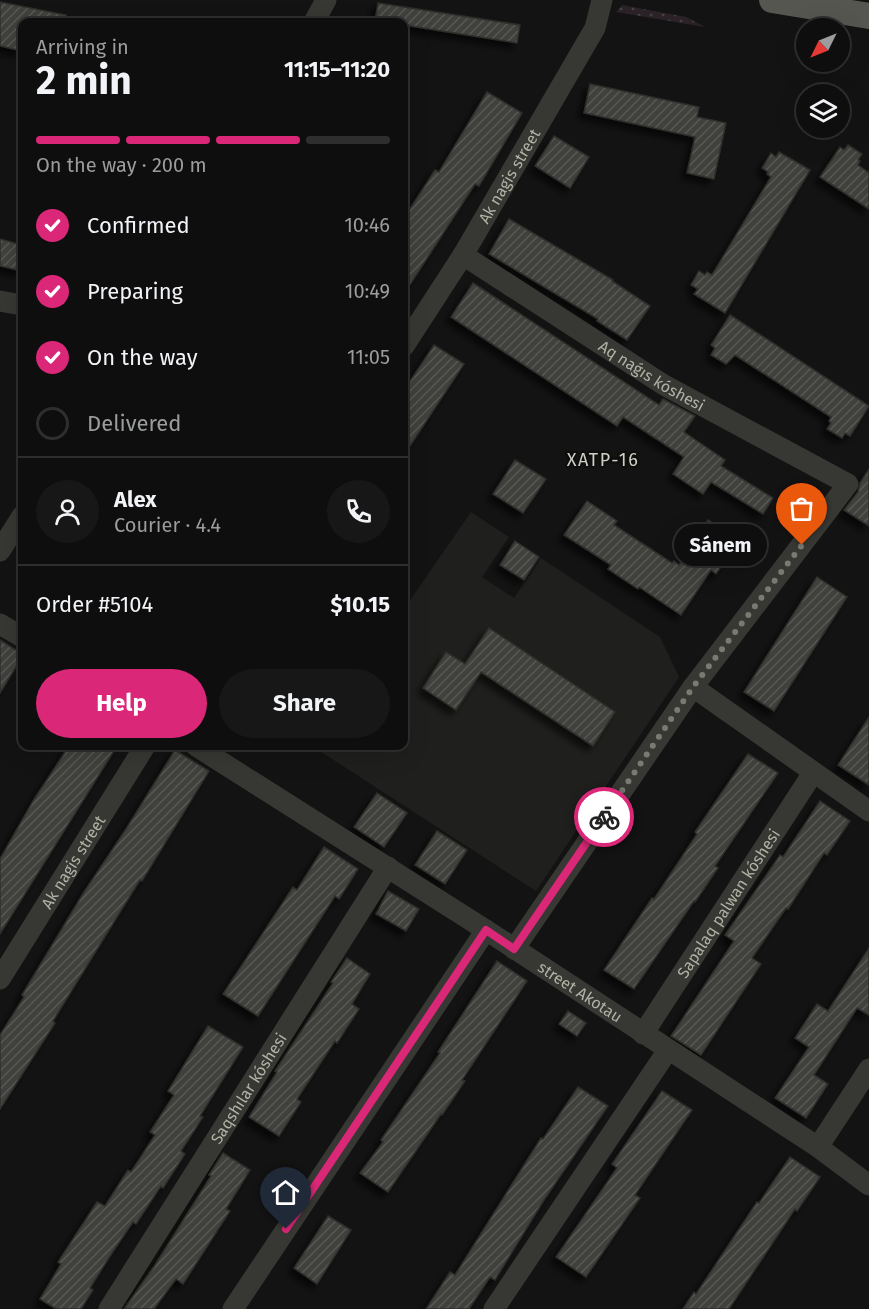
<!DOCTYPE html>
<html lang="en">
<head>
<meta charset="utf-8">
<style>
  :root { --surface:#0e0e0e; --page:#171717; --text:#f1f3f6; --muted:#9b9c9e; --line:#2e2e2e; --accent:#db2777 }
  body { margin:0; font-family:"Fira Sans",sans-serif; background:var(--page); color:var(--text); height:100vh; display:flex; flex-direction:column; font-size:22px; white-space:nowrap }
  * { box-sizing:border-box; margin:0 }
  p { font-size:20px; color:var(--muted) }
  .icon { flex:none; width:33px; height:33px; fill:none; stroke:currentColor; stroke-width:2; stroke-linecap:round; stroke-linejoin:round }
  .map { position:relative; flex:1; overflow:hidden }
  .sheet { position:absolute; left:18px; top:18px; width:390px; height:732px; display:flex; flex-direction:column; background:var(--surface); border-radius:12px; box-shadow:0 6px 24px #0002,0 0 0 2px var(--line) }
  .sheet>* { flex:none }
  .needle { width:39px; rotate:227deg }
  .fabs { position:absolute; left:796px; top:18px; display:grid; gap:12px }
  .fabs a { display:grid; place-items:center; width:54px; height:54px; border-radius:50%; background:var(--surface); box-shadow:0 6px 24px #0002,0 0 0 2px var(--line); font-size:30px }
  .pin { position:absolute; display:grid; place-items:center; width:51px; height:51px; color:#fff; margin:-62px -26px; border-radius:50% 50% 50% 0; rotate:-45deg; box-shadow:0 0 6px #0007 }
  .pin .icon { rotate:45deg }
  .courier { position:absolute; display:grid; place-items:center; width:60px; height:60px; margin:-30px; border:4px solid #db2777; border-radius:50%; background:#fff; color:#222; box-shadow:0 2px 8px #0007 }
  .bubble { position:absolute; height:42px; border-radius:21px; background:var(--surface); box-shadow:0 6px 24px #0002,0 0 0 2px var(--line); font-size:20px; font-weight:700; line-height:42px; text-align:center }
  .headline em { font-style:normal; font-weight:700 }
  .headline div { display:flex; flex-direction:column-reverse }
  .headline { display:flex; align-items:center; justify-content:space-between; height:102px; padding:0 18px }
  h1 { font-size:39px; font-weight:700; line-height:45px }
  .bar { display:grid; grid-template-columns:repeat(4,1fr); gap:9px 6px; align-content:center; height:72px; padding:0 18px }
  .bar i { height:8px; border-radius:4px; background:var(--line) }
  .bar .on { background:var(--accent) }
  .bar p { grid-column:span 4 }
  .line { display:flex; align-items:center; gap:15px; padding:0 18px; border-top:2px solid var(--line) }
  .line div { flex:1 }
  .round { display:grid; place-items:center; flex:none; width:63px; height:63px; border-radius:32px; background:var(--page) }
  ol { padding:0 18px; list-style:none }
  li { display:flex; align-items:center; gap:18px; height:66px }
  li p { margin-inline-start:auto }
  li .icon { padding:6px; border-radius:50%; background:var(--accent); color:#fff; stroke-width:4 }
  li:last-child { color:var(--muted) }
  li i { width:33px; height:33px; border:3px solid var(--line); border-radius:50% }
  .primary-button { display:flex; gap:12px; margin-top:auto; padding:12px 18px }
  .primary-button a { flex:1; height:69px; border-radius:36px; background:var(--accent); color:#fff; font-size:24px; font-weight:700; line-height:69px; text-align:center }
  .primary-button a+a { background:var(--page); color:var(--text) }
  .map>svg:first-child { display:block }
</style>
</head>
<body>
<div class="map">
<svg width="869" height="1309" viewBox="0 0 869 1309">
  <defs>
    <pattern id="grass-dots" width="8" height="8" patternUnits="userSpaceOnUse" patternTransform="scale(1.5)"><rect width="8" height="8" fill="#2a2227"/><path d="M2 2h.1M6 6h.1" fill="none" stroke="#464043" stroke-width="1.8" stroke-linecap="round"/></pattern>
    <pattern id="building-hatch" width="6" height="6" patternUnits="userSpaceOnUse" patternTransform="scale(1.5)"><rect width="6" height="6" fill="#3f403c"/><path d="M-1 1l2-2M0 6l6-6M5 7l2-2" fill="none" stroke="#585955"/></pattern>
    <filter id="shadow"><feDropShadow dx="-5.5" dy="5.5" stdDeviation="3" flood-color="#0009"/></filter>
  </defs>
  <rect width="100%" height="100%" fill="#121312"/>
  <polygon fill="#1f201e" points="471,512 509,537 482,577 514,598 541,558 660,637 679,677 536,891 312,746 404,746 404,609"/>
  <polygon fill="url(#grass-dots)" points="622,5 686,17 705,27 616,12"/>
  <g fill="url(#building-hatch)" stroke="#2e2f2c" stroke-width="1.5" filter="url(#shadow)">
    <polygon points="0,2 66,15 65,22 22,22 22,51 0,46"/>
    <polygon points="378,3 520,25 517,43 404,25 404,22 375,21"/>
    <polygon points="590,84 699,107 697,117 726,123 714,179 687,173 695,137 584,113"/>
    <polygon points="487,92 522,113 479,186 475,184 404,294 404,218 435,170 439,172"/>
    <polygon points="554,136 589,157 570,188 535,166"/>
    <polygon points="848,145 862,154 858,160 860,161 858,165 869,173 869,209 820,177 840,147 844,150"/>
    <polygon points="779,152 810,170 725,313 694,294 698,289 691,285 699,271 705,275 707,272 712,275 771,177 767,174 768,172 762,168 771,153 776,157"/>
    <polygon points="509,219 613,280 612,281 650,306 627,340 597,321 598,319 489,254"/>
    <polygon points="0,239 22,245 22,271 0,266"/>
    <polygon points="473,283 659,405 663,399 695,416 684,432 725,460 721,466 773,498 763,514 711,482 703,494 673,474 684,457 623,417 617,426 451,317"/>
    <polygon points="730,315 869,406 850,436 845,433 842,438 827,429 831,423 829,421 831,417 735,355 726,364 711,355 715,348 711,345"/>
    <polygon points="434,345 464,364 404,455 404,390"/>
    <polygon points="515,460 546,479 523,513 493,494"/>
    <polygon points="869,469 869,526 844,510 858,492 860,483"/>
    <polygon points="587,501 617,521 614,525 672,563 674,561 679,565 708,520 739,540 716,574 711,570 681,615 639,587 638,589 608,569 611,565 564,535"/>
    <polygon points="515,541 539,557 524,580 500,565"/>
    <polygon points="817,577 847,597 774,711 744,692"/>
    <polygon points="489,628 615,712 593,746 481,672 456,710 423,688 446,652 465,664"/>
    <polygon points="0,640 22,654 22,657 0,693"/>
    <polygon points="869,717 869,785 838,765"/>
    <polygon points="69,746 117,746 0,934 0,859 33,801"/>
    <polygon points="175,750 209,771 142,881 140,880 117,917 53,1021 55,1023 0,1109 0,1035 24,997 22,995 84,892 126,829"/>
    <polygon points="748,754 778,773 715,866 718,868 695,902 694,901 634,989 604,970 652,898 654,899 697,834 695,832"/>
    <polygon points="377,793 407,813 384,847 354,827"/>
    <polygon points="820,801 850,821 827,855 824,853 788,909 786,908 752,958 761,964 701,1055 671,1036 734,941 725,935 780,855 783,857"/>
    <polygon points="437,831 467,850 445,884 415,865"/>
    <polygon points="324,847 358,869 339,899 335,896 258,1016 223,994 293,887 297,890"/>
    <polygon points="388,891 419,909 406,931 376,914"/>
    <polygon points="869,948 869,1015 857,1008 814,1075 828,1084 806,1118 775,1098 809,1047 795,1038 817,1004 828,1011"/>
    <polygon points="347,958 370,974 352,1004 359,1009 337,1043 335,1041 297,1099 301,1102 279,1136 249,1117 277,1072 275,1071 333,983 331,982"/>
    <polygon points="497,961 527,981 462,1080 465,1081 442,1115 441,1114 388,1192 360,1173 383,1142 381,1140 440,1053 438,1052"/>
    <polygon points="568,1011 586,1023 577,1036 559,1024"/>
    <polygon points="208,1026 243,1047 200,1116 203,1117 181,1151 185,1154 163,1188 161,1186 136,1224 133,1222 112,1253 90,1288 93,1290 81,1309 56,1309 40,1299 61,1264 58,1262 97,1202 105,1206 128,1170 131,1172 155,1135 150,1132 174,1095 168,1091"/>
    <polygon points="578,1087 608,1106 544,1200 495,1280 490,1277 469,1309 426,1309 450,1272 455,1275 541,1138 543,1139"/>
    <polygon points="662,1091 692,1110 635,1195 640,1198 586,1277 556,1257 617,1168 612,1164"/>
    <polygon points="223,1153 250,1170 226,1209 230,1211 183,1284 176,1279 154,1309 124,1309 155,1265 211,1176 209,1175"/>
    <polygon points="790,1157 820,1177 797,1211 795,1209 729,1309 683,1309 694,1292 696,1294 757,1202 759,1203"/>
    <polygon points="328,1216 351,1230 317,1284 294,1268"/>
  </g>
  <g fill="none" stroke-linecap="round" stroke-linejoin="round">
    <g stroke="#373733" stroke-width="21">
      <polyline points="314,22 326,0"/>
      <path id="s1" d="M463,255L664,385L848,484L693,687L514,949"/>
      <polyline points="0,301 22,305"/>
      <path id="s2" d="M404,346L463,255L595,28L602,0"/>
      <polyline points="0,551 22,516"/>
      <polyline points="0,624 22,637"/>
      <polyline points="693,687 869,811"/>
      <path id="s3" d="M196,746L486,930L818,1147L869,1185"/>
      <path id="s4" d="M0,979L145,746"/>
      <path id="s5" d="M643,1034L813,773"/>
      <polyline points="818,1147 869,1069"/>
      <path id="s6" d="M109,1309L388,867"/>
      <polyline points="233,1309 486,930"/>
      <polyline points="494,1309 668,1050"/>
    </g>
    <polyline stroke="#55564f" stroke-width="26" points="772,0 869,16"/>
  </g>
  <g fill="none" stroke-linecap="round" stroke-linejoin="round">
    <polyline stroke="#797a71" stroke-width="6" stroke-dasharray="0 10.8" points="604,817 693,687 802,545"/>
    <polyline stroke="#db2777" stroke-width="8" points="286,1229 486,930 514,949 604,817"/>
  </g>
  <g text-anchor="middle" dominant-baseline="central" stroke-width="4.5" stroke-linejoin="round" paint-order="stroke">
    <g font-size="16" fill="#b1b2a4" stroke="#0d0e0d">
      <text stroke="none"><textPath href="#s2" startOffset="200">Ak nagis street</textPath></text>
      <text stroke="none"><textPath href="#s1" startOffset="224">Aq naǵıs kóshesi</textPath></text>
      <text stroke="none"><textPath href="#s4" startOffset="138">Ak nagis street</textPath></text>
      <text stroke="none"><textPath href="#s5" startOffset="156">Sapalaq palwan kóshesi</textPath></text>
      <text stroke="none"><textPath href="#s3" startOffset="456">street Akotau</textPath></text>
      <text stroke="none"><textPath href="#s6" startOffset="261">Saqshılar kóshesi</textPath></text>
    </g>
    <g font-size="18" letter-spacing="1.5" fill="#cecfc5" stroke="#0d0e0d">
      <text x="603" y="460">XATP-16</text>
    </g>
  </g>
</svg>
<div class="fabs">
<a><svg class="needle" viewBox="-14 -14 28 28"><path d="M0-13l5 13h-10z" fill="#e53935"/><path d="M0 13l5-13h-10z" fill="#9b9c9e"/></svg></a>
<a><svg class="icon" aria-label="layers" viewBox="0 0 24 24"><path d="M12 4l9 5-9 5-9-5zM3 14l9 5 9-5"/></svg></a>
</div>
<div class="pin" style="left:802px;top:545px;background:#ea580c"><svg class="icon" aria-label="bag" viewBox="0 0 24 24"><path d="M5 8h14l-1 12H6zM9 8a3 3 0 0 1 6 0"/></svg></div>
<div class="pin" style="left:286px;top:1229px;background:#1f2937"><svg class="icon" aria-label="home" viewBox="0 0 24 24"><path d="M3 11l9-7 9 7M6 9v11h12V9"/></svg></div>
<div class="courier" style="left:604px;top:817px"><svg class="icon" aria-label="bike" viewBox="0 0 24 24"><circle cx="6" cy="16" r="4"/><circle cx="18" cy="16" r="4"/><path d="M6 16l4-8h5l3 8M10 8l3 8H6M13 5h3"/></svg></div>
<div class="bubble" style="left:674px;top:524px;width:93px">Sánem</div>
<section class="sheet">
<div class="headline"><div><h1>2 min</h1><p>Arriving in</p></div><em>11:15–11:20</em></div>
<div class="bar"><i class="on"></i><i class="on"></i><i class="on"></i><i></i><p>On the way · 200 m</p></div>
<ol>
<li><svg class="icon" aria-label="check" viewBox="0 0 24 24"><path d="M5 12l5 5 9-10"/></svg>Confirmed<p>10:46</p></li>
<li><svg class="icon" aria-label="check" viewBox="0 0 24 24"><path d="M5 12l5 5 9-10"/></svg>Preparing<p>10:49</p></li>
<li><svg class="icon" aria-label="check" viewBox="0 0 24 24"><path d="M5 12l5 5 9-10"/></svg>On the way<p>11:05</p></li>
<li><i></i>Delivered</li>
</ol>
<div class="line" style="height:108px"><a class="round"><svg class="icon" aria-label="person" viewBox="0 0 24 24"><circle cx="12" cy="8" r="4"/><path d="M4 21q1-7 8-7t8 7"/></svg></a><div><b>Alex</b><p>Courier · 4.4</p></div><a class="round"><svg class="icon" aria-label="phone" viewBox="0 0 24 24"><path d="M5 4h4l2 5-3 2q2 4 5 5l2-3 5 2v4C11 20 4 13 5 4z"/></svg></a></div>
<div class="line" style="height:78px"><div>Order #5104</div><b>$10.15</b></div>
<div class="primary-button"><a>Help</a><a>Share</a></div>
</section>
</div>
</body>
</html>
